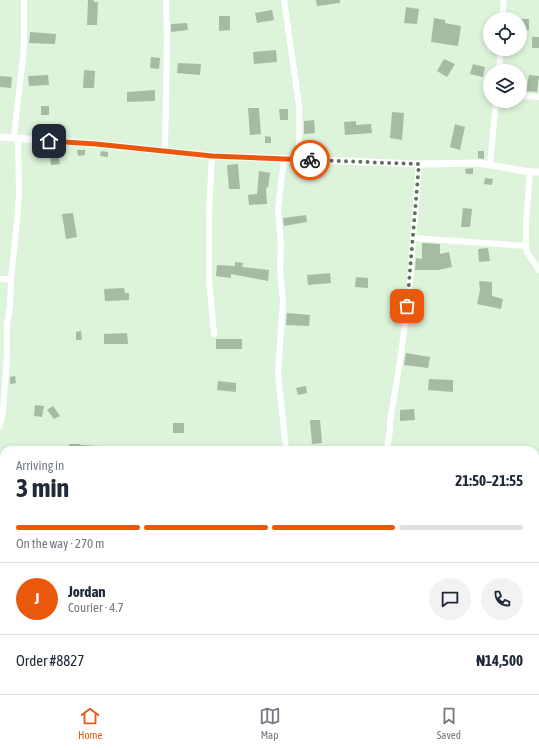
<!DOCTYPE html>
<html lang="en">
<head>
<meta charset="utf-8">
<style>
  :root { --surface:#fff; --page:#f2f2f3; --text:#1f2937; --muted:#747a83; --line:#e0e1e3; --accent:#ea580c }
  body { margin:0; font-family:"Asap Condensed",sans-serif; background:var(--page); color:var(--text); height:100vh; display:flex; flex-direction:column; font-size:15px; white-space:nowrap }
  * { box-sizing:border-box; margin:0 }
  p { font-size:13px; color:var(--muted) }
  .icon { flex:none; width:22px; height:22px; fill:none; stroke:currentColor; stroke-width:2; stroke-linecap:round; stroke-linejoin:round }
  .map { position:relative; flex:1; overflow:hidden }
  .side { position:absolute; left:0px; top:446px; width:539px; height:248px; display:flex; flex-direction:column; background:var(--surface); border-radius:12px 12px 0 0; box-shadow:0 2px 6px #0003 }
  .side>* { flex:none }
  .tools { position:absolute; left:483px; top:12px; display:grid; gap:8px }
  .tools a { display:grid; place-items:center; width:44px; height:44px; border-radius:50%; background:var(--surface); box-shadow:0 2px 6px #0003; font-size:20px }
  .pin { position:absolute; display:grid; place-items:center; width:34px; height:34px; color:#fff; margin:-17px; border-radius:8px; box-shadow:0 2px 6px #0006 }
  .courier { position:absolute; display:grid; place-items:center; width:40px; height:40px; margin:-20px; border:3px solid #ea580c; border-radius:50%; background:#fff; color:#222; box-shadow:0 1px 5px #0007 }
  .summary em { font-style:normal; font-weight:700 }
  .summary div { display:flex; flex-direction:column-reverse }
  .summary { display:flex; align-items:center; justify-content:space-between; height:68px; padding:0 16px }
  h1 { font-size:26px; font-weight:700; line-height:30px }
  .bar { display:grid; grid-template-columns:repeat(4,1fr); gap:6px 4px; align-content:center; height:48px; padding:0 16px }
  .bar i { height:5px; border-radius:3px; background:var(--line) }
  .bar .current { background:var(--accent) }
  .bar p { grid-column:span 4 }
  .line { display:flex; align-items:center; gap:10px; padding:0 16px; border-top:1px solid var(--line) }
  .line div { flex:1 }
  .round { display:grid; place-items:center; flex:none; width:42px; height:42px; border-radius:21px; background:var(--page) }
  .tabs { display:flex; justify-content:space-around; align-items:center; height:56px; border-top:1px solid var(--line); background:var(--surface); font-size:11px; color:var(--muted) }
  .tabs a { display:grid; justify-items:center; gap:2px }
  .tabs .current { color:var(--accent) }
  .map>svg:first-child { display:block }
</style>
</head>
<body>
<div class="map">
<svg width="539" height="694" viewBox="0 0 539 694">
  <rect width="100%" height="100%" fill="#ddf4db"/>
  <g fill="#a5bba3">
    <polygon points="88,0 94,0 94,2 98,2 97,25 87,25"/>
    <polygon points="316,0 340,0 340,3 317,6"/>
    <polygon points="406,7 419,9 417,24 404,23"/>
    <polygon points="272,10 274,20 257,23 255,13"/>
    <polygon points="219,16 230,16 230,30 219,31"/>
    <polygon points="434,18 445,20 445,23 461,26 458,46 431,42"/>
    <rect x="520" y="19" width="9" height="11"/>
    <polygon points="187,23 188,30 171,32 171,24"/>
    <polygon points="30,32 56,34 55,44 29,43"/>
    <rect x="532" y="37" width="7" height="11"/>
    <polygon points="276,50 277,62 254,64 253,52"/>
    <polygon points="151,57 160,58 159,69 150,68"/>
    <polygon points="444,59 455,64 447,77 437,71"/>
    <polygon points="178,63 201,64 200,75 177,73"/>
    <polygon points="473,64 485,67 483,77 470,74"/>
    <polygon points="84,70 95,71 94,88 83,88"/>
    <polygon points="48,75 49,85 29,86 28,76"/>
    <polygon points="529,75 539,76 537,92 526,91"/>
    <polygon points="0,76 12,77 11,88 0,87"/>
    <polygon points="155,90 155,101 127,102 127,92"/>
    <rect x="41" y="106" width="8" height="9"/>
    <polygon points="248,108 259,108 261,134 250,135"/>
    <polygon points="279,109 288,109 288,120 280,120"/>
    <polygon points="392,112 404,113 402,140 390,138"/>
    <polygon points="314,120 315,133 304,134 304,121"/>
    <polygon points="356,121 356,125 371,124 372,133 345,135 344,122"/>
    <polygon points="455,124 465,127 460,150 450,147"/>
    <polygon points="265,136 271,137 271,143 265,143"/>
    <polygon points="77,150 85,150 85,155 78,156"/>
    <polygon points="101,151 108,152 108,157 100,156"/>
    <polygon points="478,151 484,151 484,159 478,158"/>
    <polygon points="58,152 60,164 51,165 50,154"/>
    <polygon points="238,164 240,189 229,189 227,165"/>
    <polygon points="473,168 473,174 466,174 465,169"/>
    <polygon points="259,171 270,173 268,188 266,187 267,204 249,205 248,195 257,194"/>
    <polygon points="485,178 493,179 492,185 484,184"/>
    <polygon points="463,208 472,209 470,227 461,227"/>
    <polygon points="73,213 77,237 66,239 62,214"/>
    <polygon points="306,215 307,222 284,226 283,218"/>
    <polygon points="422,243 440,244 440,254 449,252 452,267 438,270 415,270 416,258 422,259"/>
    <polygon points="488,248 490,261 479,262 478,249"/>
    <polygon points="235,262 243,263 242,267 269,270 268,281 231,274 231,278 216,276 217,265 235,266"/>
    <polygon points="330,273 331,283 308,285 307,275"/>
    <polygon points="356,277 368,278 368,288 355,287"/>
    <polygon points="479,281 492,282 492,296 503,299 501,309 477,304 480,290"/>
    <polygon points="124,288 125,293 129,293 129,300 105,301 104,289"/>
    <polygon points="287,313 310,315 309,326 286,325"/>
    <polygon points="81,331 82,340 76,340 76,332"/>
    <polygon points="127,333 128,344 104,344 104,334"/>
    <rect x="216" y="339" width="26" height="10"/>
    <polygon points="406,353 430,357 428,368 404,365"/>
    <polygon points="15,376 16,383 10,384 10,377"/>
    <polygon points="429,379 453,380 453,392 428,390"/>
    <polygon points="218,381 236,383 236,392 217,390"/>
    <polygon points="306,386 307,393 298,395 296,388"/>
    <polygon points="35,405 44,406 42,417 34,416"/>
    <polygon points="53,406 60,416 54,419 47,410"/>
    <polygon points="414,409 415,420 400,421 400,410"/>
    <polygon points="310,420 320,420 322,443 312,444"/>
    <rect x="173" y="423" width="11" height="10"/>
    <polygon points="69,444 80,444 80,445 98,446 98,450 70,450"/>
  </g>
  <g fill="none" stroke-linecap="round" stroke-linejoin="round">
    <g stroke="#fff" stroke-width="6">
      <polyline points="284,0 299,105 299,159"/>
      <polyline points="502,19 504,0"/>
      <polyline points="499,71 501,49"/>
      <polyline points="520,96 539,97"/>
      <polyline points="165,151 167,40 166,0"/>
      <polyline points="212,156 209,214 209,279 214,334"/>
      <polyline points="284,159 278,209 281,246 280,269 283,300 278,373 286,450"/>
      <polyline points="490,165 496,101"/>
      <polyline points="530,172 526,224 526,246 527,252 539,270"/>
      <polyline points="413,238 526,246"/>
      <polyline points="0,279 11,279"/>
      <polyline points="0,426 3,411 7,356 7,324 10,306 11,279 17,221 19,194 18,139 14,136 24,47 24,0"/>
      <polyline points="387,450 390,430 390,422 400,361 409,293 419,164"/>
      <polyline points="535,494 535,498"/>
      <polyline points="0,512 4,513"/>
      <polyline points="535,556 539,556"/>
      <polyline points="0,592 4,592"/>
      <polyline points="178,690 179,694"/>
      <polyline points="519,690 520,694"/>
      <polyline points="310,693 326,692 336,694"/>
      <polyline points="43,694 44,690"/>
      <polyline points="240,694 240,690"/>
      <polyline points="384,694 385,690"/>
      <polyline points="424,694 425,690"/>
    </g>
    <polyline stroke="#fff" stroke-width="7" points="0,137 96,144 212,156 419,164 479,163 530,172 539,172"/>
  </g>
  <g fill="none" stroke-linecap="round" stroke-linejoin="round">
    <polyline stroke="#616f60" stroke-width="4" stroke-dasharray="0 7.2" points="310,160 419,164 407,306"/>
    <polyline stroke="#ea580c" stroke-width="5" points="49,141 96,144 212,156 310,160"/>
  </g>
</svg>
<div class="tools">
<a><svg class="icon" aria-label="locate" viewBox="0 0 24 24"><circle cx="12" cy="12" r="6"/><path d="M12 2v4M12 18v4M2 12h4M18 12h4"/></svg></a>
<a><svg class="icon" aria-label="layers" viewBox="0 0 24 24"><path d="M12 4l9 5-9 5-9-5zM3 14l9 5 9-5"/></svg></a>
</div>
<div class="pin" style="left:407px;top:306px;background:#ea580c"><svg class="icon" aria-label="bag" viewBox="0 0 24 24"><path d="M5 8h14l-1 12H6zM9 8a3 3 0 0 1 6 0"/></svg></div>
<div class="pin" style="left:49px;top:141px;background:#1f2937"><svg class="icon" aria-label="home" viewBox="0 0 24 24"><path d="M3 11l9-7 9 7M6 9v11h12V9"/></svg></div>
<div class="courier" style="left:310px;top:160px"><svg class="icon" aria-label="bike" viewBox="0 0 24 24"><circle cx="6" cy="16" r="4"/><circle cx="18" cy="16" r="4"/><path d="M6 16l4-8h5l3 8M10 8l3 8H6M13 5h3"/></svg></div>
<section class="side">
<div class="summary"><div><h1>3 min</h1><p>Arriving in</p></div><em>21:50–21:55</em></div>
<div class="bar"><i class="current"></i><i class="current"></i><i class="current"></i><i></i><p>On the way · 270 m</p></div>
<div class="line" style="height:72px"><b class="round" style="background:var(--accent);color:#fff">J</b><div><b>Jordan</b><p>Courier · 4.7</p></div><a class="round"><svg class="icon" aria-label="chat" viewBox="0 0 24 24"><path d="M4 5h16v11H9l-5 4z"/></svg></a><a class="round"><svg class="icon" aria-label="phone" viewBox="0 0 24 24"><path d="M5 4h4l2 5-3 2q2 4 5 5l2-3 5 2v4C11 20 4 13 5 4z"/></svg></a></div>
<div class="line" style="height:52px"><div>Order #8827</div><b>₦14,500</b></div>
</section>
</div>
<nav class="tabs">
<a class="current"><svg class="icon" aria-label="home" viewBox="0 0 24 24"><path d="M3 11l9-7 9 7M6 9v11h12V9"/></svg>Home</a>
<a><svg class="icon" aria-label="map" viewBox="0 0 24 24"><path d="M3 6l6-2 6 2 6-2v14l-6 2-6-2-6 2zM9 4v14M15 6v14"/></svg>Map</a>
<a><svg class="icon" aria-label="saved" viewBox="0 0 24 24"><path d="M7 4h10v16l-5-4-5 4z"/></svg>Saved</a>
</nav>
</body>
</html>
